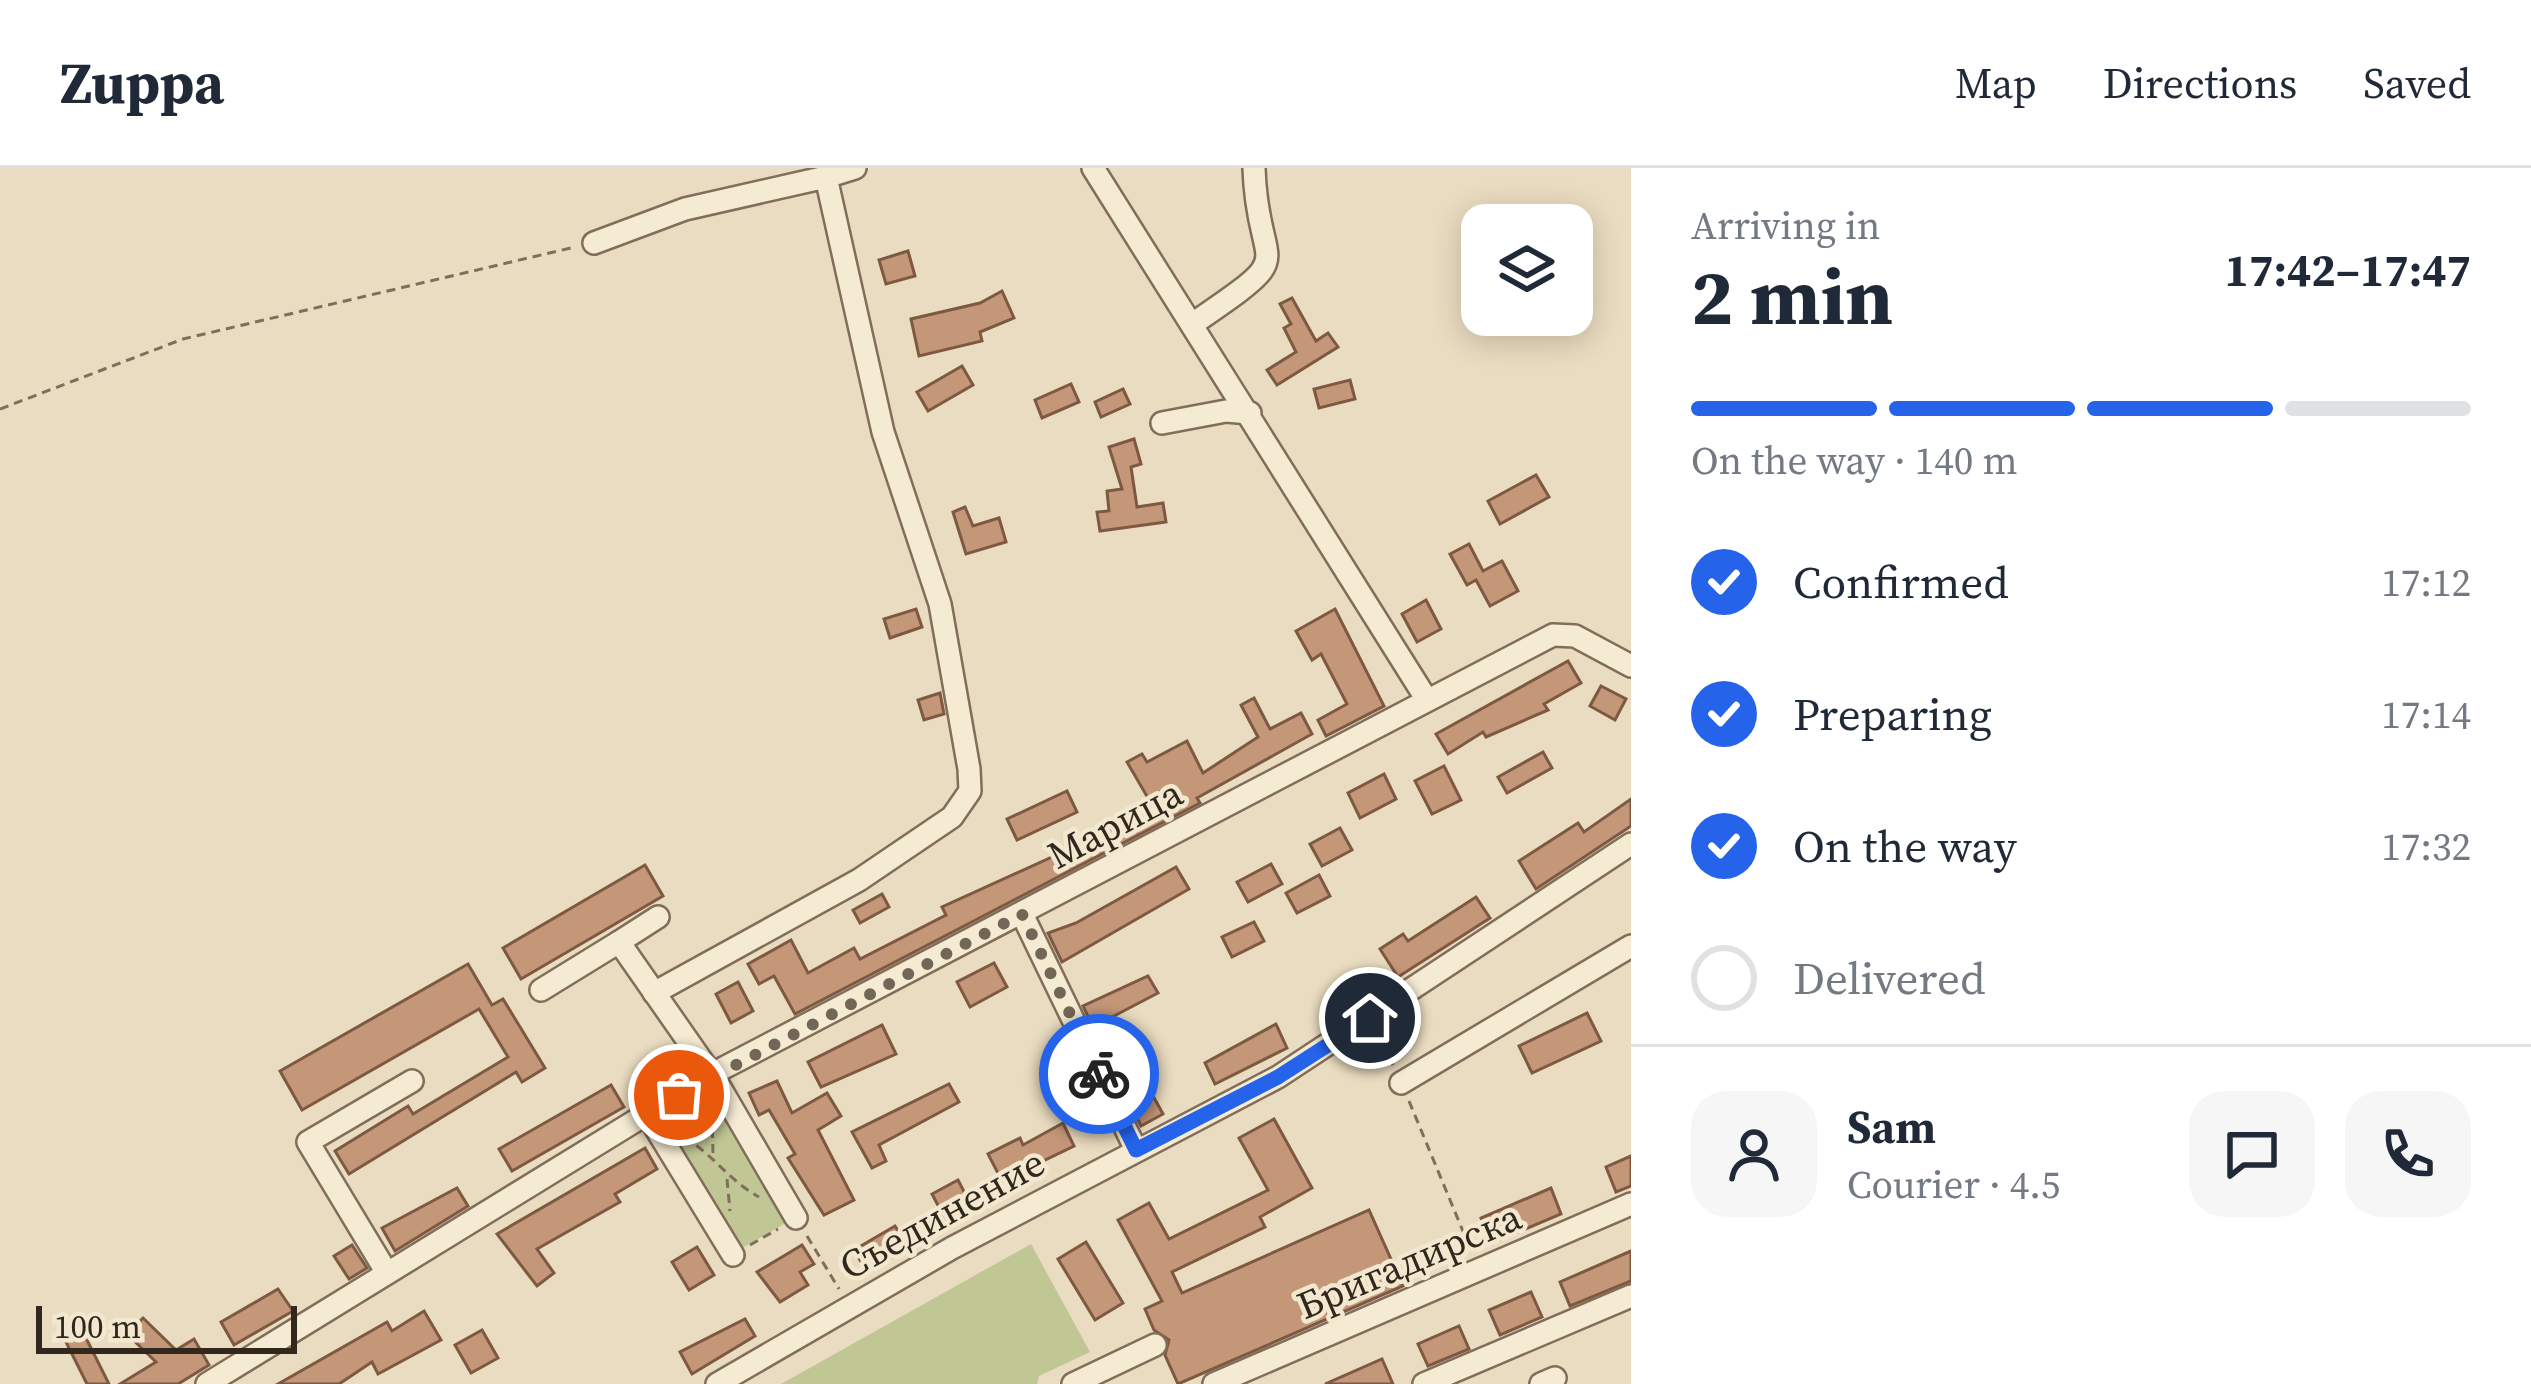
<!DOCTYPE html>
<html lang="en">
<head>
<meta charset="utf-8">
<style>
  :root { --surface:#fff; --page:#f6f6f7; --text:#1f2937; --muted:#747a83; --line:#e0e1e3; --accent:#2563eb }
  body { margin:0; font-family:"Source Serif 4",serif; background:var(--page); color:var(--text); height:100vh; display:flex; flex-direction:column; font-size:45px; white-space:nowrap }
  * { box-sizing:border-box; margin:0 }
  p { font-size:39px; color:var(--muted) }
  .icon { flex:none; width:66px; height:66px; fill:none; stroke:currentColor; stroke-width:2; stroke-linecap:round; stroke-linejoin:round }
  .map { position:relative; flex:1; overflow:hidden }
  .side { display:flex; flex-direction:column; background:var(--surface); width:900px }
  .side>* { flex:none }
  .fabs { position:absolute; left:1461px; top:36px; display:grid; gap:24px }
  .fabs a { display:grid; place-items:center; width:132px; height:132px; border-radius:24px; background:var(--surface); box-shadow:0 6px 30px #0003; font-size:60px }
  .scale { position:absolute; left:36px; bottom:30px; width:261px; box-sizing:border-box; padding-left:12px; border:6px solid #32271d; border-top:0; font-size:33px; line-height:42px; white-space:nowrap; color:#32271d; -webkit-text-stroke:9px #f2e7cf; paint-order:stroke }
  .pin { position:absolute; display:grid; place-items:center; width:102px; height:102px; color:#fff; margin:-51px; border:6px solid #fff; border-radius:50%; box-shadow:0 3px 12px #0007 }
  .courier { position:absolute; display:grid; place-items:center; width:120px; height:120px; margin:-60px; border:9px solid #2563eb; border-radius:50%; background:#fff; color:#222; box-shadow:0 3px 15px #0007 }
  .overview em { font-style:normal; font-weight:700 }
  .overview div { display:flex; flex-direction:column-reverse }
  .overview { display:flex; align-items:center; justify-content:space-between; height:204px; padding:0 60px }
  h1 { font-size:78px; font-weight:700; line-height:90px }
  .bar { display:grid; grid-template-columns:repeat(4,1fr); gap:18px 12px; align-content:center; height:144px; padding:0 60px }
  .bar i { height:15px; border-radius:9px; background:var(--line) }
  .bar .current { background:var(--accent) }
  .bar p { grid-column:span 4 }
  .line { display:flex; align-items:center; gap:30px; padding:0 60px; border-top:3px solid var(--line) }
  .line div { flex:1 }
  .round { display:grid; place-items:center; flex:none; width:126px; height:126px; border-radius:36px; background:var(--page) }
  ol { padding:0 60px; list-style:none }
  li { display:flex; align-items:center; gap:36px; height:132px }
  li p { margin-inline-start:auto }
  li .icon { padding:12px; border-radius:50%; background:var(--accent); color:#fff; stroke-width:4 }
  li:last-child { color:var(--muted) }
  li i { width:66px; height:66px; border:6px solid var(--line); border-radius:50% }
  header { display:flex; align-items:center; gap:72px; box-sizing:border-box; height:168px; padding:0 60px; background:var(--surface); border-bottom:3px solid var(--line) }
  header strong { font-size:57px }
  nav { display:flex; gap:66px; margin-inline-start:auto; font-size:42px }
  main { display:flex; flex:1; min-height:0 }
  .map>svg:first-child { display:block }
</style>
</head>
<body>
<header>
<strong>Zuppa</strong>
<nav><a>Map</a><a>Directions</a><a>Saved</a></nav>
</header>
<main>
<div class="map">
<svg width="1631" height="1216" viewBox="0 0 1631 1216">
  <rect width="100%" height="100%" fill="#eadcc0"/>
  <g fill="#c1c695">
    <polygon points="708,917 796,1049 732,1086 652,948"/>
    <polygon points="1031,1076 1090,1184 1039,1208 1037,1216 781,1216"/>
  </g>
  <g fill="#c59779" stroke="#7e5942" stroke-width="3">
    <polygon points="908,83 915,108 886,116 879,92"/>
    <polygon points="1002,123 1014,150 980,164 982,173 919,188 911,151 980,135"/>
    <polygon points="1292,130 1316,173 1328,165 1338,179 1277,217 1267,202 1296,184 1284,160 1291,156 1280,136"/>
    <polygon points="962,198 973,217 928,243 917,224"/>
    <polygon points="1350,212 1355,231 1319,240 1314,221"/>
    <polygon points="1071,216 1079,234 1042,250 1035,232"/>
    <polygon points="1123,221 1130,236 1101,249 1095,234"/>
    <polygon points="1134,271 1141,296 1131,299 1137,339 1163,335 1166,354 1100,363 1097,344 1109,343 1107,323 1122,321 1109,279"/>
    <polygon points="1536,307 1549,329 1500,356 1488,333"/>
    <polygon points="965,339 973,358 999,350 1006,374 966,386 953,344"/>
    <polygon points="1469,376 1483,403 1502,393 1518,423 1490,438 1476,412 1467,417 1450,386"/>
    <polygon points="1426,432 1441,461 1417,474 1402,446"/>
    <polygon points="916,441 922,459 890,470 884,451"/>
    <polygon points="1335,441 1384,538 1326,568 1318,552 1347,536 1321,486 1312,492 1296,463"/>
    <polygon points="1568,493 1581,515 1544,536 1548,542 1486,569 1483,564 1448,586 1436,566"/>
    <polygon points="1601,518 1626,531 1615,552 1590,538"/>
    <polygon points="940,525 944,546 924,552 918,532"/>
    <polygon points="1254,530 1270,561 1301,545 1312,566 1197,630 1200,635 795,846 774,808 759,816 748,796 791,772 808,805 854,780 860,791 946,747 942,739 1155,642 1127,594 1142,586 1147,594 1187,573 1203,605 1258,569 1241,537"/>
    <polygon points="1543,584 1552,600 1507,625 1498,609"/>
    <polygon points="1444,598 1461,632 1432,646 1415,613"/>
    <polygon points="1384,606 1396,631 1360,650 1348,625"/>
    <polygon points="1067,623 1077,644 1017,672 1007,651"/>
    <polygon points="1631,631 1631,658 1536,721 1519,693 1578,655 1584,664"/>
    <polygon points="1340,660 1352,682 1322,698 1310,676"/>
    <polygon points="1271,696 1282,716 1248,734 1237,714"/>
    <polygon points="645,697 663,728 521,811 503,780"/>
    <polygon points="1176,699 1189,721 1062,794 1048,765 1076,755"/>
    <polygon points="1319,707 1330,728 1297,745 1286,725"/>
    <polygon points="882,726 889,739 860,755 853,742"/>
    <polygon points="1476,729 1490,750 1398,809 1380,781 1403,766 1408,773"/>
    <polygon points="1254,754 1264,773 1232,789 1222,769"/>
    <polygon points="994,795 1007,819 970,839 957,814"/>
    <polygon points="468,796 492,837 503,831 545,900 522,914 516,904 349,1006 335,983 408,938 413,946 508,889 479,841 302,942 280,903"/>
    <polygon points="1148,808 1158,825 1110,850 1163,946 1141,958 1083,838"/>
    <polygon points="738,814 753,843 731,855 716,826"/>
    <polygon points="1587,845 1601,873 1532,905 1519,878"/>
    <polygon points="1276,856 1287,880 1215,916 1205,895"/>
    <polygon points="882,857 896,886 821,919 808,894"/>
    <polygon points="1072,884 1087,914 1073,921 1058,891"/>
    <polygon points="777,913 792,945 827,925 841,948 818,962 854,1032 824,1047 788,990 795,986 769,942 759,947 749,925"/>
    <polygon points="949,916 959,934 879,977 886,993 872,1000 852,964"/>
    <polygon points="611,917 624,939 512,1003 499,981"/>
    <polygon points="1274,951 1312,1020 1260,1049 1265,1059 1172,1104 1182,1125 1369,1042 1403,1118 1178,1216 1165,1187 1169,1172 1154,1162 1145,1141 1162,1133 1118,1052 1149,1035 1169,1071 1268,1022 1239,970"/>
    <polygon points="1063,955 1074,978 1002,1013 988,986 1020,970 1023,977"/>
    <polygon points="645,980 657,1001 615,1026 620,1034 537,1081 554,1105 537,1118 497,1066"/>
    <polygon points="1631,988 1631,1018 1616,1024 1606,999"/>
    <polygon points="958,1012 974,1043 948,1056 932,1026"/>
    <polygon points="457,1020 468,1038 395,1083 382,1060"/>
    <polygon points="1551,1020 1561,1046 1492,1075 1481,1050"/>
    <polygon points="895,1058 908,1079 867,1104 854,1082"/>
    <polygon points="1086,1074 1123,1135 1095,1152 1058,1091"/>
    <polygon points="352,1077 367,1100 349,1111 334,1088"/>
    <polygon points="802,1077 814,1096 800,1104 808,1117 780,1134 757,1104"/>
    <polygon points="697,1079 714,1107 689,1122 672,1094"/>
    <polygon points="1631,1083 1631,1113 1570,1138 1560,1114"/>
    <polygon points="278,1121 293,1143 234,1177 221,1154"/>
    <polygon points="1531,1124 1542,1149 1500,1167 1489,1142"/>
    <polygon points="424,1143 441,1172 378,1206 372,1194 339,1216 278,1216 387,1154 392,1163"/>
    <polygon points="143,1150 176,1182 194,1171 209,1197 178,1216 120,1216 156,1194 127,1166"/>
    <polygon points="745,1151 755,1168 692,1206 680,1184"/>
    <polygon points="80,1158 109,1216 87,1216 63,1168"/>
    <polygon points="1459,1158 1469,1181 1428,1198 1418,1176"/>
    <polygon points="482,1162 498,1190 471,1205 455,1177"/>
    <polygon points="1382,1191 1393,1216 1325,1216"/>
  </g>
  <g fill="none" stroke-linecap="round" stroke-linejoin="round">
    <g stroke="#816e5a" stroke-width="26">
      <g id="minor">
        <polyline points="1093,0 1427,532"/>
        <polyline points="826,9 855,0"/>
        <polyline points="594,75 685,41 826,9 883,264 940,436 969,601 970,623 952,649 859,712 654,825"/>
        <path d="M1194,155C1305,79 1257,109 1254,0"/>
        <polyline points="1162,255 1226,243 1250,245"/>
        <polyline points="1022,746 1136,982"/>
        <polyline points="658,749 619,774 718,916 796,1050"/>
        <polyline points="541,822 619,774"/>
        <polyline points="1401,915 1631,778"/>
        <polyline points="647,946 733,1087"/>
        <polyline points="387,1105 308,974 412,913"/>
        <polyline points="207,1216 710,907 1553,467 1575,468 1631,498"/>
        <polyline points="717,1216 952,1080 1278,909 1631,676"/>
        <polyline points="1073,1216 1155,1177"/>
        <polyline points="1214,1216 1631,1036"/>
        <polyline points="1424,1216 1631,1128"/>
        <polyline points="1541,1216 1555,1210"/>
      </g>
    </g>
    <g stroke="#816e5a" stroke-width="3" stroke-dasharray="9 6" stroke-linecap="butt">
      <polyline points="0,241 183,171 575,79"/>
      <polyline points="1379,868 1393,897"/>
      <polyline points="1409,933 1472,1085"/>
      <polyline points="712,946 713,985"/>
      <path d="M684,969C714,987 728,1012 759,1029"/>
      <polyline points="727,1011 730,1043"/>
      <polyline points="807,1068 839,1121"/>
      <polyline points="750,1077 778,1061"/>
    </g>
    <use href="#minor" stroke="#f5ead2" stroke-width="21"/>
  </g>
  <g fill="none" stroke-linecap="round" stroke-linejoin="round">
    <polyline stroke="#726656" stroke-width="12" stroke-dasharray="0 21.6" points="679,927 1022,746 1099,906"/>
    <polyline stroke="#2563eb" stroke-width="15" points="1099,906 1136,982 1278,909 1370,850"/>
  </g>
  <g text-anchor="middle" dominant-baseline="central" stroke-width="9" stroke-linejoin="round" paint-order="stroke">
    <g font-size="39" fill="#32271d" stroke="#f2e7cf">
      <text transform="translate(1115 656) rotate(-28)">Марица</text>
      <text transform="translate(942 1046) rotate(-29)">Съединение</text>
      <text transform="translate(1409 1093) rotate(-23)">Бригадирска</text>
    </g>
  </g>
</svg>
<div class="fabs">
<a><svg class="icon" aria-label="layers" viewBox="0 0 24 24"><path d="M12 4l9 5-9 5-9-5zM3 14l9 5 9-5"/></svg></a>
</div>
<div class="scale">100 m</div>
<div class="pin" style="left:679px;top:927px;background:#ea580c"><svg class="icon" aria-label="bag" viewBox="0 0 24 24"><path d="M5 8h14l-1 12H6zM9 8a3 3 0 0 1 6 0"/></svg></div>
<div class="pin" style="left:1370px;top:850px;background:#1f2937"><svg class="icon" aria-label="home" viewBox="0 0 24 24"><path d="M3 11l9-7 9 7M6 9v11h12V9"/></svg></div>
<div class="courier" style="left:1099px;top:906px"><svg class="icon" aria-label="bike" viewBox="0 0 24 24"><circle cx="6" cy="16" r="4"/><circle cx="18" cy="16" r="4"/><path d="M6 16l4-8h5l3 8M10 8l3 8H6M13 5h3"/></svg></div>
</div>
<section class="side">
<div class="overview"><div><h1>2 min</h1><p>Arriving in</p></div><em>17:42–17:47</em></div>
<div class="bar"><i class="current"></i><i class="current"></i><i class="current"></i><i></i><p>On the way · 140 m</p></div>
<ol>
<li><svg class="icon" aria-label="check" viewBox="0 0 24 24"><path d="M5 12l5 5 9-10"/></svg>Confirmed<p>17:12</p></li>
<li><svg class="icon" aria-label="check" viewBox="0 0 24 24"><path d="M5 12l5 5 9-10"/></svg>Preparing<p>17:14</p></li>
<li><svg class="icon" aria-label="check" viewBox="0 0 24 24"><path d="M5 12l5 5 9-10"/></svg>On the way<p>17:32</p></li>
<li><i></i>Delivered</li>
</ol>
<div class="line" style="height:216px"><a class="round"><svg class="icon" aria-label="person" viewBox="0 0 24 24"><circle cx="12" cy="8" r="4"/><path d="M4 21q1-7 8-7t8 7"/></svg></a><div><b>Sam</b><p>Courier · 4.5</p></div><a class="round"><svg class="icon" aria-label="chat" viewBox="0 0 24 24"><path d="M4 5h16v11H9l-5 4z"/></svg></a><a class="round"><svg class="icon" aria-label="phone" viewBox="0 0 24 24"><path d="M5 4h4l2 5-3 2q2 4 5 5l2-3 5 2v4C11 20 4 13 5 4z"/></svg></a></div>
</section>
</main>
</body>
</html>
